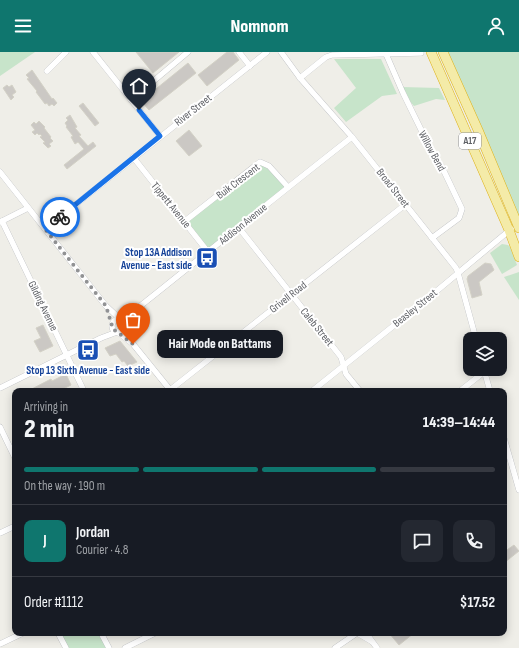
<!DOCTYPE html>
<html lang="en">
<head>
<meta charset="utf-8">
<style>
  :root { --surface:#171b24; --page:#242831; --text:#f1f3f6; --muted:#9ea1a6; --line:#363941; --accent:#0f766e }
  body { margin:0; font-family:"Sofia Sans Condensed",sans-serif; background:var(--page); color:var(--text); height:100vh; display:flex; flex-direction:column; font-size:15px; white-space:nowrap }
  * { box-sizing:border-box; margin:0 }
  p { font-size:13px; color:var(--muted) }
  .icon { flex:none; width:22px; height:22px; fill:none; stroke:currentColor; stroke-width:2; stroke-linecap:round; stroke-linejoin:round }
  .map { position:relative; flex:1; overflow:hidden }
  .sheet { position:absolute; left:12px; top:336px; width:495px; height:248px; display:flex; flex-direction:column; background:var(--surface); border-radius:8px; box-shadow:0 2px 10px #0003 }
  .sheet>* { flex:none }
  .controls { position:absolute; left:463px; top:280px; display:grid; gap:8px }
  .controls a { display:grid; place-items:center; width:44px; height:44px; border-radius:8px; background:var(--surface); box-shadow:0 2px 10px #0003; font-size:20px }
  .pin { position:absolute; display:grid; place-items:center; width:34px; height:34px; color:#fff; margin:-41px -17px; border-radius:50% 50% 50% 0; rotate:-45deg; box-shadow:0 0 4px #0007 }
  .pin .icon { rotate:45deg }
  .courier { position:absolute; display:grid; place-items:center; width:40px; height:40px; margin:-20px; border:3px solid #1a73e8; border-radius:50%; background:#fff; color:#222; box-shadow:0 1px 5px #0007 }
  .bubble { position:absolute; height:28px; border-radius:8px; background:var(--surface); box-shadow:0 2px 10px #0003; font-size:13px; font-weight:800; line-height:28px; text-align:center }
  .overview em { font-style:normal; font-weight:800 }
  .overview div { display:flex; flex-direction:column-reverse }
  .overview { display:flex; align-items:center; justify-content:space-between; height:68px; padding:0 12px }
  h1 { font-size:26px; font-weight:800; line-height:30px }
  .bar { display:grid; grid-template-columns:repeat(4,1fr); gap:6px 4px; align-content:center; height:48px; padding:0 12px }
  .bar i { height:5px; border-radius:3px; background:var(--line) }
  .bar .selected { background:var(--accent) }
  .bar p { grid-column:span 4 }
  .line { display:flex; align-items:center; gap:10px; padding:0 12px; border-top:1px solid var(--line) }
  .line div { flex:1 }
  .round { display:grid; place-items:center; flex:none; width:42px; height:42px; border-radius:8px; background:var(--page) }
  header { display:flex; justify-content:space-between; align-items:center; height:52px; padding:0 12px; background:var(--accent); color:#fff; font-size:18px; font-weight:800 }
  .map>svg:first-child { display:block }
</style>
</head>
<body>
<header><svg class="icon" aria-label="menu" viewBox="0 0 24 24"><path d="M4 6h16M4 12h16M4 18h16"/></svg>Nomnom<svg class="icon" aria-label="person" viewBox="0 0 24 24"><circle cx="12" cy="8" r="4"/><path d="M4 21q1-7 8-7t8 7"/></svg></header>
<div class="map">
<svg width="519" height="596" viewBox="0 0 519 596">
  <rect width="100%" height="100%" fill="#efeee8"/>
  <g fill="#c7e4ca">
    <polygon points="0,0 35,0 0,24"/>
    <polygon points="443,0 519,0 519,176"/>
    <polygon points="334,7 381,7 397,42 382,44 346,70 334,56 356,36"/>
    <polygon points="402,35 439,36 445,48 436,47 414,54 406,45"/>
    <polygon points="260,110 265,111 288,135 208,200 185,169"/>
    <polygon points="502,192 508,193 510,195 517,213 502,222 490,201"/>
    <polygon points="519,220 519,248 504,225"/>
    <polygon points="58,581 101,581 109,596 66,596"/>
  </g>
  <g fill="#cbc8c4" stroke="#d3d1c6">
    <polygon points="136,0 179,0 153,21"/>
    <polygon points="227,0 233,0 239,8 207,34 198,23"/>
    <polygon points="188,11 196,21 149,58 141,49"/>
    <polygon points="32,18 52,47 53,46 57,51 54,54 52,52 49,54 47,51 45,52 36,40 37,39 27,27 29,26 26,23"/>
    <polygon points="7,33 9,35 12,33 16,40 12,43 14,45 11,48 3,36"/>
    <polygon points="83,51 99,71 95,74 79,54"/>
    <polygon points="70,63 77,75 75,76 81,83 79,84 88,94 93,90 96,94 67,117 64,113 84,97 78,90 75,92 71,85 73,84 66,75 67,74 65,71 68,68 66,66"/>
    <polygon points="39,69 45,75 44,76 51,85 50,86 53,89 49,92 51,94 48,96 43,91 45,90 40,85 42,84 40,82 39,83 37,81 35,83 32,80 35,78 31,73 34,70 36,72"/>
    <polygon points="189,78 202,94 189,104 176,89"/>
    <polygon points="485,211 491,212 494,218 479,230 482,243 472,246 467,227 468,224"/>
    <polygon points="43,273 53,294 40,300 34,289 41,286 36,276"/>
    <polygon points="120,289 137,310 128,314 124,309 122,310 116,302 110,304 105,296"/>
    <polygon points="66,322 71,333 59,339 28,339 51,327 52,329"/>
    <polygon points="514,493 519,499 504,511 504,500"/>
    <polygon points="389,581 414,581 399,593"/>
  </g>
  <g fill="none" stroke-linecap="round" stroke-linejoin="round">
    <g stroke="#b4b6ba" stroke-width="6">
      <g id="minor">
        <polyline points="93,0 160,84"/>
        <polyline points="239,0 250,14"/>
        <polyline points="281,0 300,26 352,85 456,216 458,221 476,287"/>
        <polyline points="386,2 403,41 434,104 442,115 462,157 459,166 432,186"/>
        <polyline points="47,19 66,0"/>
        <polyline points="300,26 326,5 332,3 421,1"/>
        <polyline points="131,48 188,0"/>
        <polyline points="133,105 208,200"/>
        <polyline points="0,120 106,254 119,266"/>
        <polyline points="2,169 84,339"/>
        <polyline points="185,169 260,110 269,114 288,135"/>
        <polyline points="0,170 28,156"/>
        <polyline points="239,176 341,305 346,322 360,339"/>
        <polyline points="45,177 267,0"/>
        <path d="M122,267L134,259C207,201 279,142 352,85"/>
        <circle cx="119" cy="274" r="7"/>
        <polyline points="118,280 133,292 171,339"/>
        <polyline points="484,318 490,339"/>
        <polyline points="0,336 101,286 117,280"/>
        <polyline points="170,338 406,152"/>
        <polyline points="312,339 427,247 511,177"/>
        <polyline points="460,339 484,320"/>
        <polyline points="0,375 15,406"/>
        <polyline points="504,386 519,438"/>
        <polyline points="0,481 15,474"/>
        <polyline points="58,581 66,596"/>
        <polyline points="101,581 109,596"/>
        <polyline points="366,581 377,596"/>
        <polyline points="359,582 371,589"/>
        <polyline points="0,592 23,581"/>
        <polyline points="125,596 155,581"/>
        <polyline points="335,596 357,581"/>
      </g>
    </g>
    <g stroke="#deb219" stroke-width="10">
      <g id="trunk">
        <polyline points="431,0 509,178 519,205"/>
        <polyline points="443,0 478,78 519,176"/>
      </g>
    </g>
    <use href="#minor" stroke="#fff" stroke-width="5.5"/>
    <use href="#trunk" stroke="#f4eba8" stroke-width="9"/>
  </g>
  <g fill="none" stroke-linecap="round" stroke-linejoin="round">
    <polyline stroke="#919294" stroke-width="4" stroke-dasharray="0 7.2" points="60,165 45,177 106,254 113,277 133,292"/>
    <polyline stroke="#1a73e8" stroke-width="5" points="60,165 160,84 139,58"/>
  </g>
  <defs>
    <g id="bus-square" transform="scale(1.15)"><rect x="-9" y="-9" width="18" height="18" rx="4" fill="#1a4fb4" stroke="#fff"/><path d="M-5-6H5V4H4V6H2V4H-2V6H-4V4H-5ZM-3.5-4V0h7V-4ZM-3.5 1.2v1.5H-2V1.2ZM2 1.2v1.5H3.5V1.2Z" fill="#fff"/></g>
  </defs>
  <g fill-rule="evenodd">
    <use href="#bus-square" x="207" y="206"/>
    <use href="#bus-square" x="88" y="298"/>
  </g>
  <g text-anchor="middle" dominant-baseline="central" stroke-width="4" stroke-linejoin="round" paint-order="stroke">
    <rect fill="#fff" stroke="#8f9094" stroke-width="1" x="459" y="81" width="22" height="16" rx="3"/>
    <g font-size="10" font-weight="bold" fill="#5f6166">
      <text x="470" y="89">A17</text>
    </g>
    <g font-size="11" fill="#5f6166" stroke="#fff">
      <text transform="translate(193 58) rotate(-38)">River Street</text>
      <text transform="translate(432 99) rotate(61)">Willow Bend</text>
      <text transform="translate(238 129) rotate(-37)">Buik Crescent</text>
      <text transform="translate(393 136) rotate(52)">Broad Street</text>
      <text transform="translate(171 153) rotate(51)">Tippett Avenue</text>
      <text transform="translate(243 172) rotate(-39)">Addison Avenue</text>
      <text transform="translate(288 245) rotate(-38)">Grivell Road</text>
      <text transform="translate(43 254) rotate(64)">Gilding Avenue</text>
      <text transform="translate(415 256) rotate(-39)">Beasley Street</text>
      <text transform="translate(317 275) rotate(51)">Caleb Street</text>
    </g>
    <g font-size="11" font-weight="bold" fill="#164399" stroke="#fff" text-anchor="end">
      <text x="192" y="200">Stop 13A Addison<tspan x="192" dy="13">Avenue - East side</tspan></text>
      <text x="88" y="318" text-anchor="middle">Stop 13 Sixth Avenue - East side</text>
    </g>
  </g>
</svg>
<div class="controls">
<a><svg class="icon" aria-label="layers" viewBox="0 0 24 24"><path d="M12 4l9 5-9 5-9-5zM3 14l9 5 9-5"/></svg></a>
</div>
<div class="pin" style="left:133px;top:292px;background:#ea580c"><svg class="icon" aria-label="bag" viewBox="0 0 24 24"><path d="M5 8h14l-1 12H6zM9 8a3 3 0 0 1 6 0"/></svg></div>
<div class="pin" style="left:139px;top:58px;background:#1f2937"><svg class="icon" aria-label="home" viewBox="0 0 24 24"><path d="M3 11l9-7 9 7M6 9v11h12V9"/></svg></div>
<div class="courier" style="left:60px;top:165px"><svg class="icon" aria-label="bike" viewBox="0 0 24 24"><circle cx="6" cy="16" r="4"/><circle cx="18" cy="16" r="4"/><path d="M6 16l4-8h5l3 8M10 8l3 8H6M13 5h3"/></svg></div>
<div class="bubble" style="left:157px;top:278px;width:126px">Hair Mode on Battams</div>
<section class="sheet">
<div class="overview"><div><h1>2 min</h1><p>Arriving in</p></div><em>14:39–14:44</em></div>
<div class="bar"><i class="selected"></i><i class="selected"></i><i class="selected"></i><i></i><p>On the way · 190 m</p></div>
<div class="line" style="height:72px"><b class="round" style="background:var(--accent);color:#fff">J</b><div><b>Jordan</b><p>Courier · 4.8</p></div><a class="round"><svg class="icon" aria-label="chat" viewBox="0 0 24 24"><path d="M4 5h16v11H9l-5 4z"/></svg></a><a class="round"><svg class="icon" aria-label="phone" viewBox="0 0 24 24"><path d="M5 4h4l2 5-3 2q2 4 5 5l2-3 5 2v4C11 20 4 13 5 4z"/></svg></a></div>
<div class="line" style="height:52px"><div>Order #1112</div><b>$17.52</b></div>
</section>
</div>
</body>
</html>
